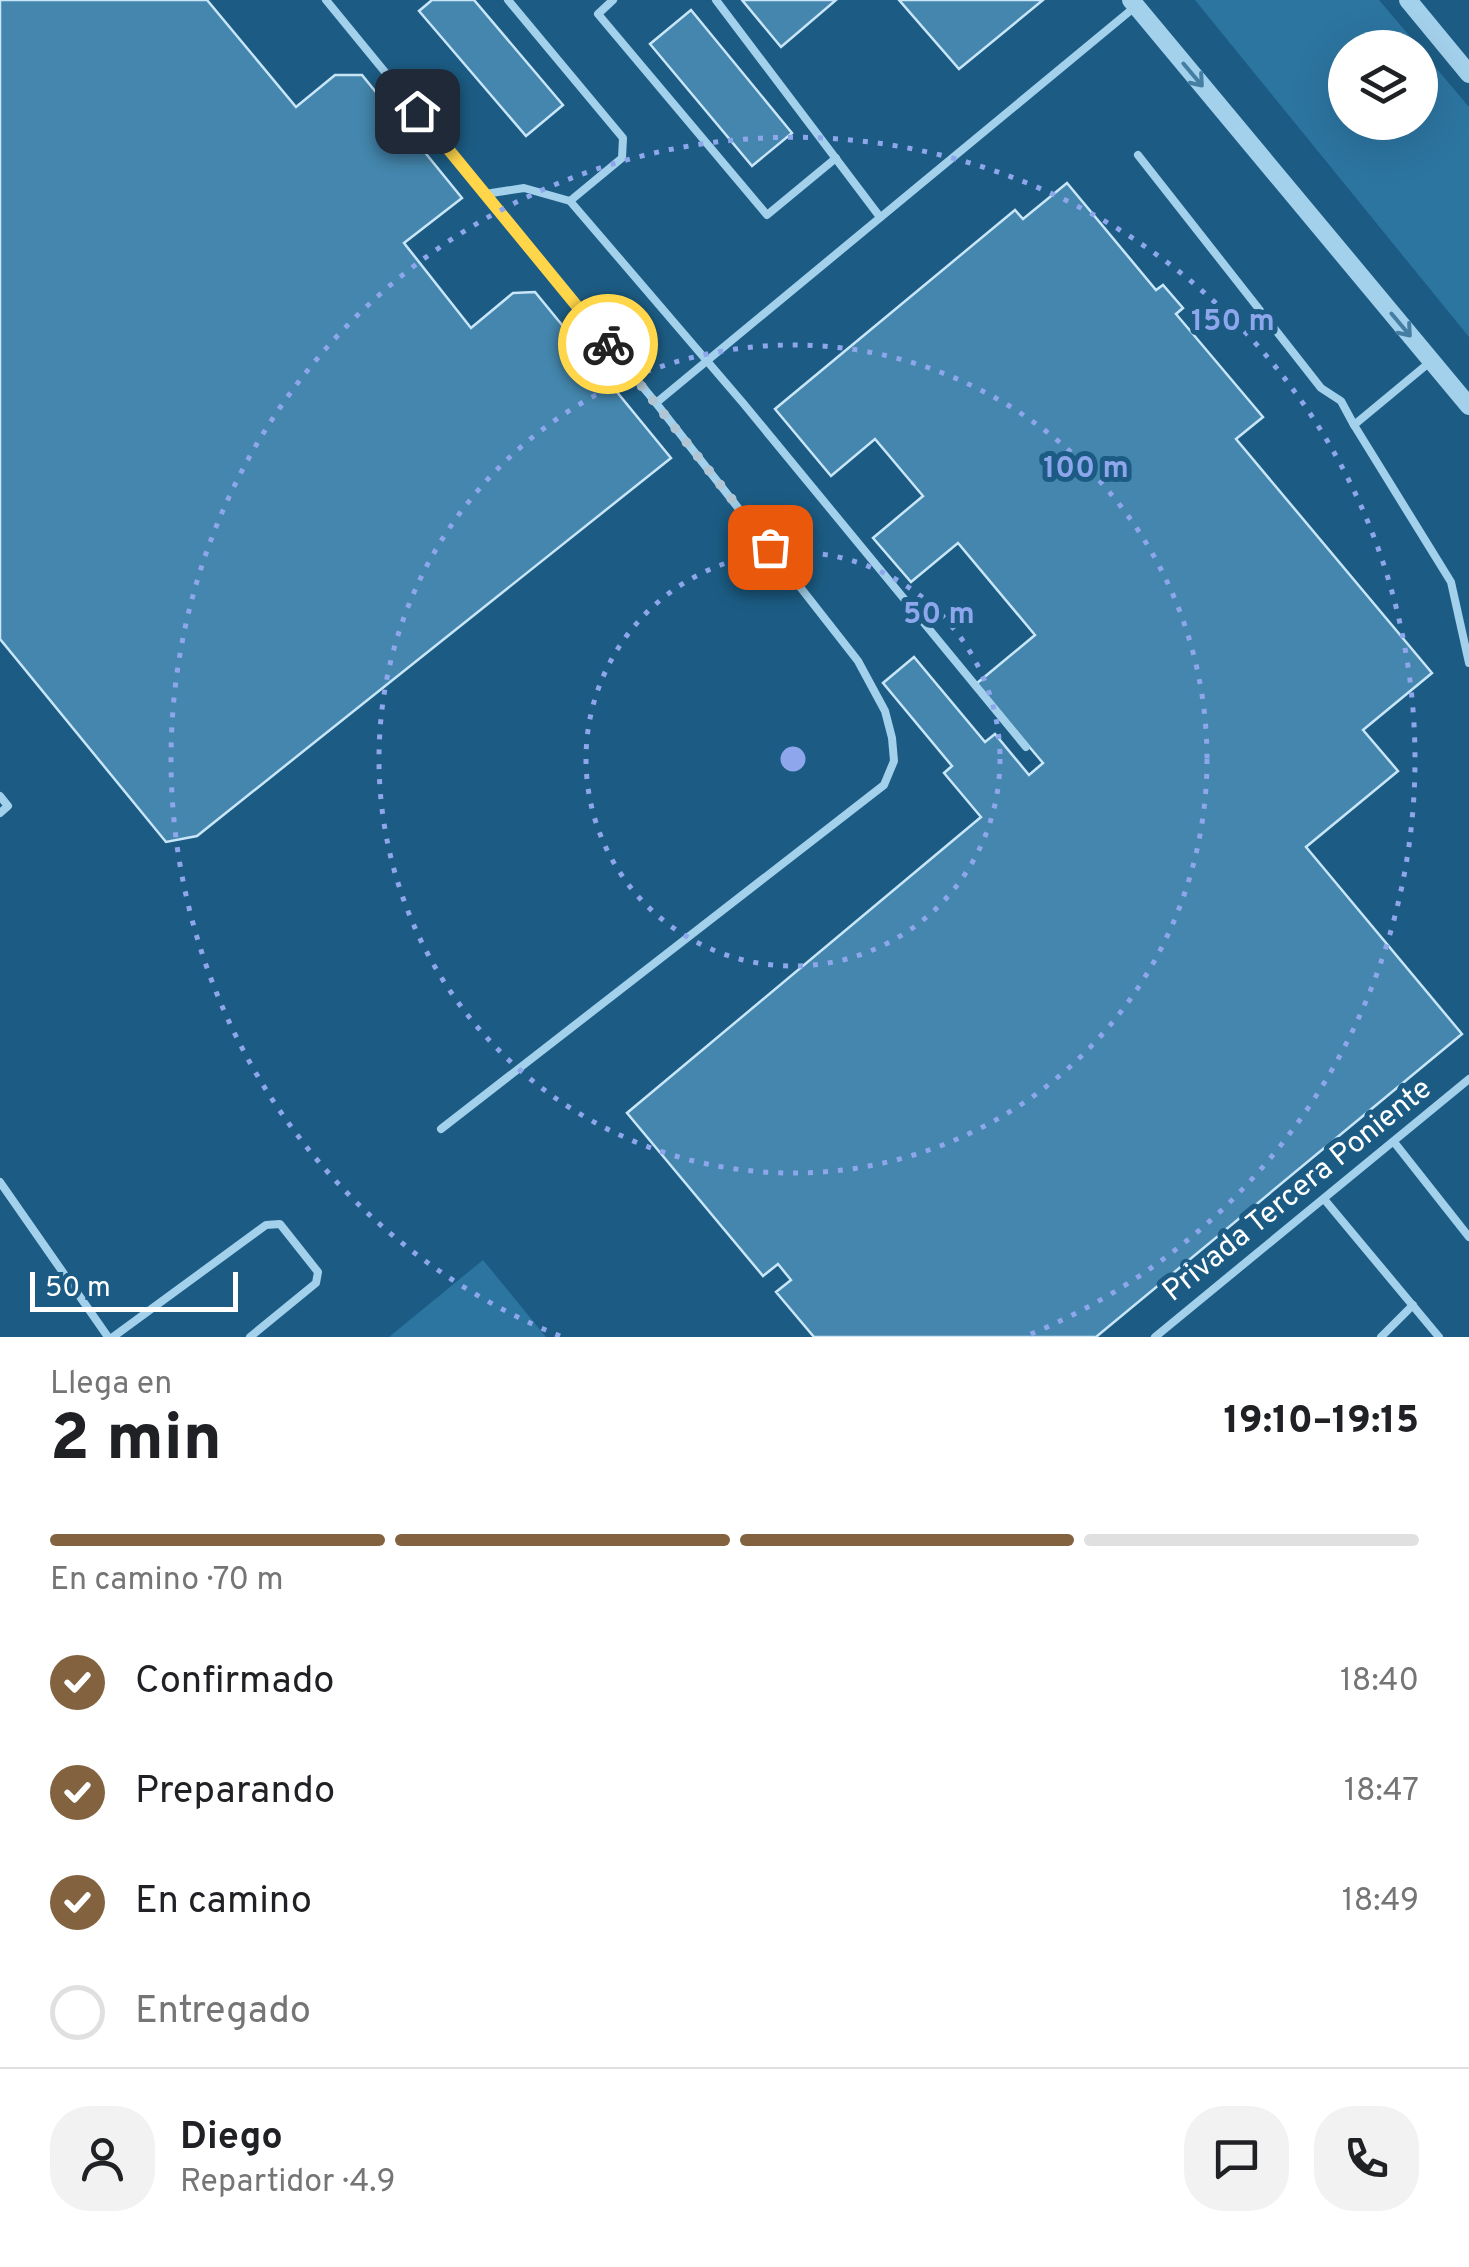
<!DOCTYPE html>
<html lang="es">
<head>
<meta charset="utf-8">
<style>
  :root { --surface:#fff; --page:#f2f2f2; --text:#202124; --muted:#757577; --line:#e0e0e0; --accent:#83633f }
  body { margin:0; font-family:Overpass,sans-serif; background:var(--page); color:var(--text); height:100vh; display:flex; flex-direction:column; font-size:38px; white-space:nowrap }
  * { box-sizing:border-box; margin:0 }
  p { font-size:32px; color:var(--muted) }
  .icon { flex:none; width:55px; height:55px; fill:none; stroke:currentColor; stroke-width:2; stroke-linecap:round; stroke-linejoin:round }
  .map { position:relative; height:1337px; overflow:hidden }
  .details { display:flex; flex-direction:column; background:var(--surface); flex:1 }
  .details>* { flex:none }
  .controls { position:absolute; left:1328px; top:30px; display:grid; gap:20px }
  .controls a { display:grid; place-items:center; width:110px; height:110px; border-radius:50%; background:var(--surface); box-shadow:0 10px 40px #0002; font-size:50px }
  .scale { position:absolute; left:30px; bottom:25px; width:208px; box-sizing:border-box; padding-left:10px; border:5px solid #fff; border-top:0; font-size:28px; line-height:35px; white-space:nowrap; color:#fff; -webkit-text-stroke:8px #1c5c84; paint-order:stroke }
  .pin { position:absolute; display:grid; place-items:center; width:85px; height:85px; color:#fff; margin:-42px; border-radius:20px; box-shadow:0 5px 15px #0006 }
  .courier { position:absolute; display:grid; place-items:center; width:100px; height:100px; margin:-50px; border:8px solid #ffd54a; border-radius:50%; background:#fff; color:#222; box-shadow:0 2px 12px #0007 }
  .overview em { font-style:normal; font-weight:800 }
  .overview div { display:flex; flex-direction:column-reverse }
  .overview { display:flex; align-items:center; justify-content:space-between; height:170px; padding:0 50px }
  h1 { font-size:65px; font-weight:800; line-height:75px }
  .bar { display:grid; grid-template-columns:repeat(4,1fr); gap:15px 10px; align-content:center; height:120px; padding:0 50px }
  .bar i { height:12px; border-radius:8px; background:var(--line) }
  .bar .on { background:var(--accent) }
  .bar p { grid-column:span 4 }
  .line { display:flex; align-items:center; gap:25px; padding:0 50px; border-top:2px solid var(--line) }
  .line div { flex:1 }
  .round { display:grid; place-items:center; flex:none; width:105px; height:105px; border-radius:40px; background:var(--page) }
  ol { padding:0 50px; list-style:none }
  li { display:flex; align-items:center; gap:30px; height:110px }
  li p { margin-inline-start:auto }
  li .icon { padding:10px; border-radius:50%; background:var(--accent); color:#fff; stroke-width:4 }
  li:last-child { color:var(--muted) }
  li i { width:55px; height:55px; border:5px solid var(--line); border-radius:50% }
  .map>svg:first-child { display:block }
</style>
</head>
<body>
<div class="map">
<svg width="1469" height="1337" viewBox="0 0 1469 1337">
  <rect width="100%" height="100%" fill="#1c5c84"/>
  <g fill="#2c75a1">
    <polygon points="1195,0 1379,0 1419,47 1345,48 1345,122 1420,122 1420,49 1469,107 1469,337"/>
    <polygon points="483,1260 546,1337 389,1337"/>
  </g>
  <g fill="#4486ad" stroke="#c8e6f8" stroke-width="2.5">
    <polygon points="0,0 207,0 296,107 335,75 362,75 462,198 404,243 471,328 513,293 535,292 671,458 197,836 166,842 0,639"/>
    <polygon points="432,0 474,0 563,105 526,136 419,11"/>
    <polygon points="742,0 836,0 781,47"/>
    <polygon points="899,0 1043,0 959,69"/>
    <polygon points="691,10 792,133 752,166 650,44"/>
    <polygon points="1067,183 1156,290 1163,285 1183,308 1176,314 1263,417 1236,439 1432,673 1363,730 1398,771 1306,847 1462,1034 1096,1337 814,1337 776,1292 791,1280 778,1264 763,1276 627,1113 981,817 944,773 952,766 883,683 914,657 985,742 995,734 1029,775 1043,763 976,684 1035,635 958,543 911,582 873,538 923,496 875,439 831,476 775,409 1015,210 1023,219"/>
  </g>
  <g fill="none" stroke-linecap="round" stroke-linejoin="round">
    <g stroke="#a3d0eb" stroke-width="8">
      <polyline points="326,0 656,403 858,661 885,711 892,738 894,761 884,785 441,1129"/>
      <polyline points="508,0 623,138 622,158 570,201"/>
      <polyline points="613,0 598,14 767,215 836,158"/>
      <polyline points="716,0 880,217"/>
      <polyline points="1138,155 1321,388 1341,401 1354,425 1430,362"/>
      <polyline points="485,194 524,188 570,201 743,403 1026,747"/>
      <polyline points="656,403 1136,6"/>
      <polyline points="1354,425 1451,582 1469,663"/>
      <polyline points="0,796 8,806 0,813"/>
      <polyline points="1394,1142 1469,1237"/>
      <polyline points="0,1182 108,1337"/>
      <polyline points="1324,1199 1439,1337"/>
      <polyline points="113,1337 266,1225 280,1224 318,1272 316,1283 250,1337"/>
      <polyline points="1155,1337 1469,1079"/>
      <polyline points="1381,1337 1413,1305"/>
    </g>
    <g stroke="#a3d0eb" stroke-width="18">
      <polyline points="1131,0 1469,406"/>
      <polyline points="1408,0 1469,74"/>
    </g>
  </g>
  <defs><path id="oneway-shaft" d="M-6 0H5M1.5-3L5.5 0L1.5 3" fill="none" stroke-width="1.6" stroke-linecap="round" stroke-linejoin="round" transform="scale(2.5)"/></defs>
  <g stroke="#447fa3">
    <use href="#oneway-shaft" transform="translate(1193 75) rotate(50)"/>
    <use href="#oneway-shaft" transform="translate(1401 325) rotate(50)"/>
  </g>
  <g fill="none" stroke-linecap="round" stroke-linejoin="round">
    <polyline stroke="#b0c6d4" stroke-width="10" stroke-dasharray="0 18" points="608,344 770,547"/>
    <polyline stroke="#ffd54a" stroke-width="12" points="417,111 608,344"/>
  </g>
  <g fill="none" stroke="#8ea6ec" stroke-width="5" stroke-dasharray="5 10">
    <circle cx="793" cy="759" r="207"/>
    <circle cx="793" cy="759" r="414"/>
    <path d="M560 1336A622 622 0 1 1 1026 1336"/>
  </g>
  <g text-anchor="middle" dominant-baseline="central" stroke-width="10" stroke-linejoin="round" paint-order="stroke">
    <g font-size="30" fill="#fff" stroke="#1c5c84">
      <text transform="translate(1298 1191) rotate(-39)">Privada Tercera Poniente</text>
    </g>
  </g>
  <circle cx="793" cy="759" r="15" fill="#8ea6ec" stroke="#1c5c84" stroke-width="5"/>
  <g font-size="30" text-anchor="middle" font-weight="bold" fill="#8ea6ec" stroke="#1c5c84" stroke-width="10" stroke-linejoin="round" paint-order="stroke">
    <text x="1233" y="330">150 m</text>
    <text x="1086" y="477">100 m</text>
    <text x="939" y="623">50 m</text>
  </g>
</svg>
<div class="controls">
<a><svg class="icon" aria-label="layers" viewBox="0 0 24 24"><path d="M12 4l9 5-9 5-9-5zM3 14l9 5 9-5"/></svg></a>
</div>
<div class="scale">50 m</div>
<div class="pin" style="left:770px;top:547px;background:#ea580c"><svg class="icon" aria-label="bag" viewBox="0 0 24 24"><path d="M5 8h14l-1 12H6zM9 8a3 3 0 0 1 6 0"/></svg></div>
<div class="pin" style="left:417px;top:111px;background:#1f2937"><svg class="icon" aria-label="home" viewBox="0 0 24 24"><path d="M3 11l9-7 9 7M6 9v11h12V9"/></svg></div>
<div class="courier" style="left:608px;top:344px"><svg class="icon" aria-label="bike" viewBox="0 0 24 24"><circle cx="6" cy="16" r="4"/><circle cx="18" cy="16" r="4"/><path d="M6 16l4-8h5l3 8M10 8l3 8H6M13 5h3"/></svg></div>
</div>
<section class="details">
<div class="overview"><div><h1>2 min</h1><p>Llega en</p></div><em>19:10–19:15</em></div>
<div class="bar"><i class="on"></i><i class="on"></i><i class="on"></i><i></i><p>En camino · 70 m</p></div>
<ol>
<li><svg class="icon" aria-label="check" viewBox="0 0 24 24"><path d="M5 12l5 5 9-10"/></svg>Confirmado<p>18:40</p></li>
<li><svg class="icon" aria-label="check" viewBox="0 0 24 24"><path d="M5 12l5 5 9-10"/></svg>Preparando<p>18:47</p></li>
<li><svg class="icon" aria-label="check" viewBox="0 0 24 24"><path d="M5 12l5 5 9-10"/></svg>En camino<p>18:49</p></li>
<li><i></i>Entregado</li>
</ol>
<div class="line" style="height:180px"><a class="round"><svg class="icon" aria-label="person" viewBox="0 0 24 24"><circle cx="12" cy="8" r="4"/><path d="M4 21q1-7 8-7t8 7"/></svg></a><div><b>Diego</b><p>Repartidor · 4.9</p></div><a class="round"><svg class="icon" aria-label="chat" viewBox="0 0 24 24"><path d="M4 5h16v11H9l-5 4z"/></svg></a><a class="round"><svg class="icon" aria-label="phone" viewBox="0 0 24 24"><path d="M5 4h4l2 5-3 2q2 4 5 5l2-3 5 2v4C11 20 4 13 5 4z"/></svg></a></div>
</section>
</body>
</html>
